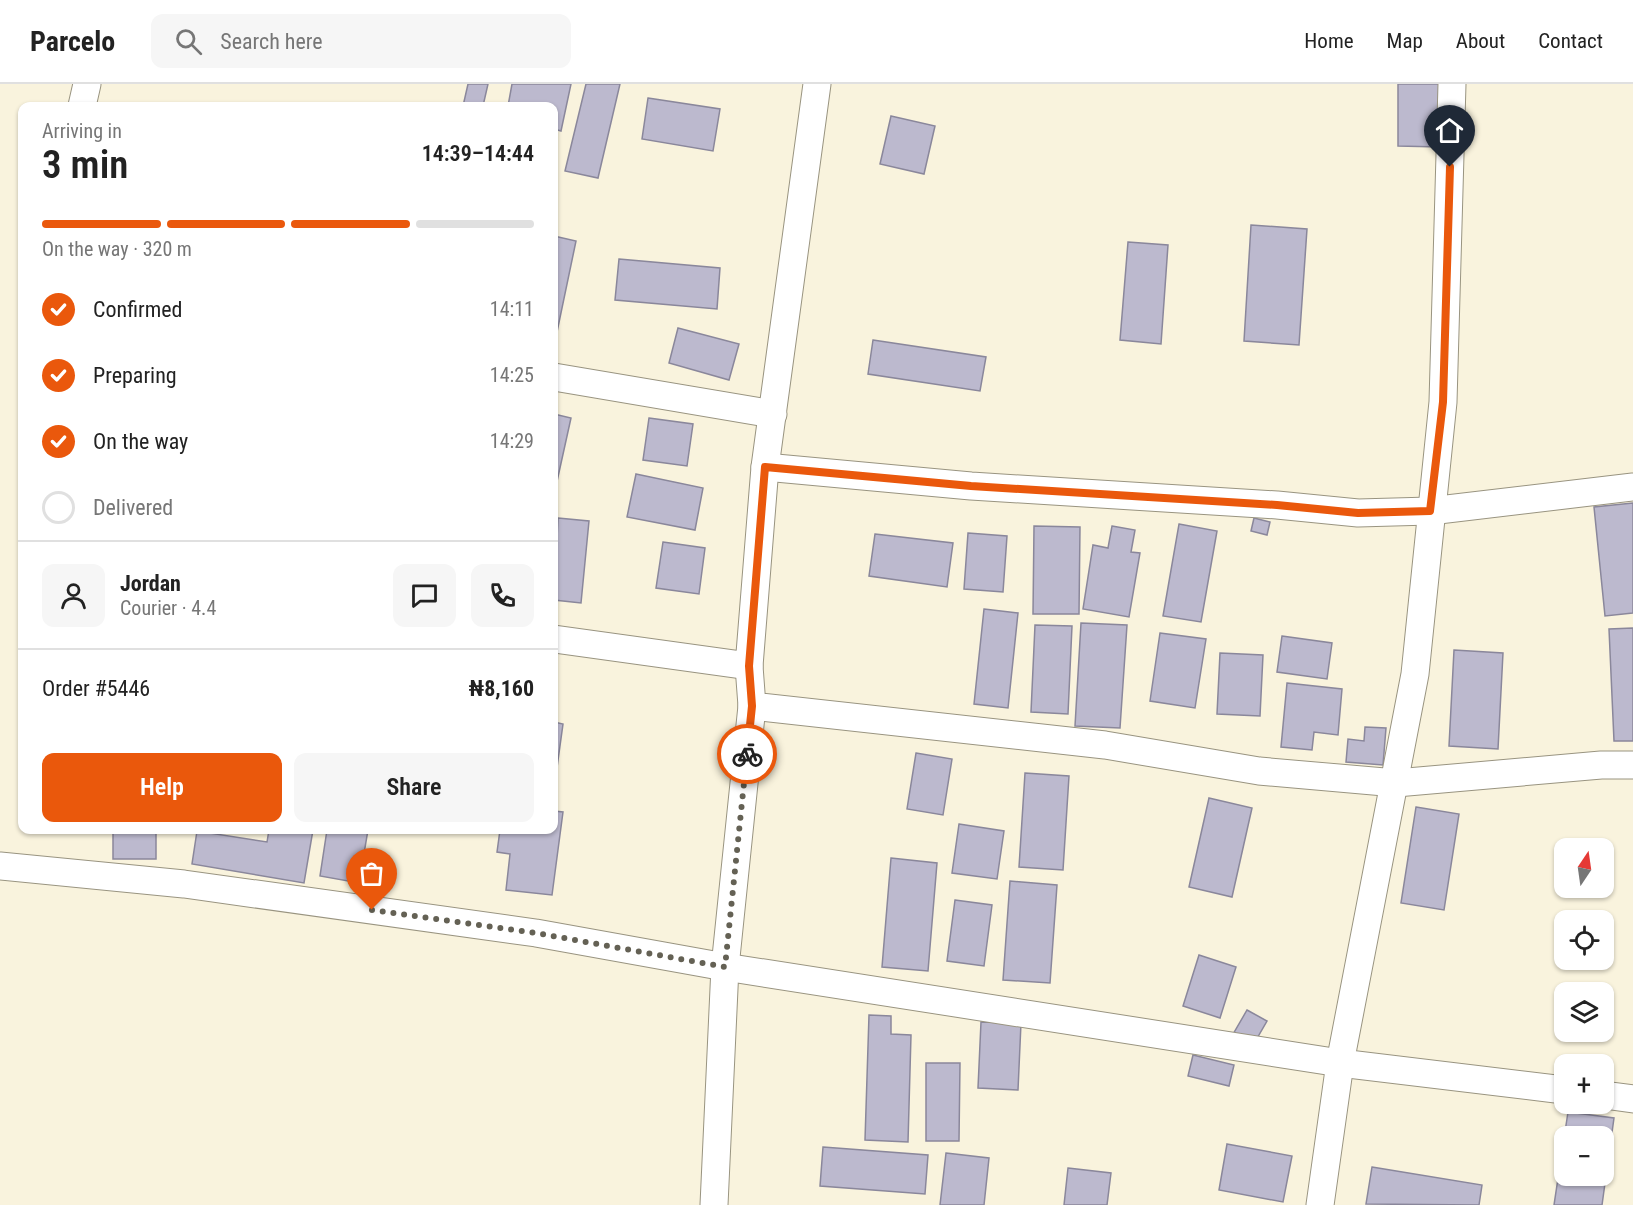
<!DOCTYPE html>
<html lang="en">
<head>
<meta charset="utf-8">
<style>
  :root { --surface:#fff; --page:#f6f6f6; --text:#222; --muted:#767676; --line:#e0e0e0; --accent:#ea580c }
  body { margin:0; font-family:"Roboto Condensed",sans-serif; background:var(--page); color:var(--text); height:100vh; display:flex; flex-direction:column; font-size:22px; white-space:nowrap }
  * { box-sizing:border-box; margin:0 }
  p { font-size:20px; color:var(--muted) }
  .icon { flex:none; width:33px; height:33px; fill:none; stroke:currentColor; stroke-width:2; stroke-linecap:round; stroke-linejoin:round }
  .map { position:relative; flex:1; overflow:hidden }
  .sheet { position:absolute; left:18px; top:18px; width:540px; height:732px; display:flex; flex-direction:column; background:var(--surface); border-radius:12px; box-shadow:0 2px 4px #0004 }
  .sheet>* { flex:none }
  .needle { width:39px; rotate:13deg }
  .tools { position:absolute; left:1554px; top:754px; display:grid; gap:12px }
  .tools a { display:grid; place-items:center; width:60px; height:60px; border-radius:12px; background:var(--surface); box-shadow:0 2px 4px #0004; font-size:30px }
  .pin { position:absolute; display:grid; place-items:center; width:51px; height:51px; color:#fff; margin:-62px -26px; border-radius:50% 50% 50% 0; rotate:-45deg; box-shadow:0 0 6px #0007 }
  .pin .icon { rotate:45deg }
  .courier { position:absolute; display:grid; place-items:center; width:60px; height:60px; margin:-30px; border:4px solid #ea580c; border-radius:50%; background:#fff; color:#222; box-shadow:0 2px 8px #0007 }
  .headline em { font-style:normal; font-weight:600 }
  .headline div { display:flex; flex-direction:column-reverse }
  .headline { display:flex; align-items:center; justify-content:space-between; height:102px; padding:0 24px }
  h1 { font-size:39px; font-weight:600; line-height:45px }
  .bar { display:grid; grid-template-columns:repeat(4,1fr); gap:9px 6px; align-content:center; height:72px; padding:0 24px }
  .bar i { height:8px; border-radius:4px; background:var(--line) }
  .bar .on { background:var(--accent) }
  .bar p { grid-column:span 4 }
  .line { display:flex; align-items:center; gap:15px; padding:0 24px; border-top:2px solid var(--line) }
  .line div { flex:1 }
  .round { display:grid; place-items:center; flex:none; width:63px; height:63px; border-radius:12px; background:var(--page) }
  ol { padding:0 24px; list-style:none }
  li { display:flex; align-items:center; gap:18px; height:66px }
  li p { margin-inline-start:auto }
  li .icon { padding:6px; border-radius:50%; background:var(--accent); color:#fff; stroke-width:4 }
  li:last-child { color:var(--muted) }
  li i { width:33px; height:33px; border:3px solid var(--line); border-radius:50% }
  .cta { display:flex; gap:12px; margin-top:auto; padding:12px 24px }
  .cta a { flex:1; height:69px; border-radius:12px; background:var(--accent); color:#fff; font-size:24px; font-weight:600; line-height:69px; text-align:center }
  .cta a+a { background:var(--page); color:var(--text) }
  header { display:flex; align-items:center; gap:36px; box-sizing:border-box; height:84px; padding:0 30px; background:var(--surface); border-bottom:2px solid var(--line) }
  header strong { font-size:28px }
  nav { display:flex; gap:33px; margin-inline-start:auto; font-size:21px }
  .search { width:420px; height:54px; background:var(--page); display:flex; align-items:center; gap:15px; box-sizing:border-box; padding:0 21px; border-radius:12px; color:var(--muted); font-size:22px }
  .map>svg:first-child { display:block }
</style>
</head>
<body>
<header>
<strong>Parcelo</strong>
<div class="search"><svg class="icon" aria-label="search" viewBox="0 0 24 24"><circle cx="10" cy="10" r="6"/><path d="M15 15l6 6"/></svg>Search here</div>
<nav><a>Home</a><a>Map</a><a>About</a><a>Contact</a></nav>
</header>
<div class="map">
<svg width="1633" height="1121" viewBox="0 0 1633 1121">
  <rect width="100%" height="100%" fill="#f9f3dd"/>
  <g fill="#bcb9ce" stroke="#8a879b" stroke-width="1.5" fill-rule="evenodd">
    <polygon points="468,0 488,0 483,22 463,22"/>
    <polygon points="512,0 571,0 561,47 554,45 554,22 508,22"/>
    <polygon points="586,0 620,0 598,94 565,87"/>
    <polygon points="1398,0 1440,0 1440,63 1398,62"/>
    <polygon points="648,14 720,25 713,67 642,55"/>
    <polygon points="891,32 935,42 924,90 880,80"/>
    <polygon points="1251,141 1307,145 1299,261 1244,257"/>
    <polygon points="554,152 576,157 557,248 554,247"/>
    <polygon points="1128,158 1168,161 1161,260 1120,256"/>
    <polygon points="619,175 720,184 717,225 615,216"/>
    <polygon points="678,244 739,260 729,296 669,279"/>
    <polygon points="873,256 986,273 980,307 868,290"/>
    <polygon points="554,330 571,334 554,411"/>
    <polygon points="649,334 693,340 687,382 643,376"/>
    <polygon points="636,390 703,404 695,446 627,433"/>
    <polygon points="1633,419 1633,529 1605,532 1594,423"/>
    <polygon points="558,434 589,437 581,519 554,516"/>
    <polygon points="1254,434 1270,438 1267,451 1251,447"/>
    <polygon points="1179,440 1217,447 1201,538 1163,532"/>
    <polygon points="1034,442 1080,443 1079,530 1033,530"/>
    <polygon points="1112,442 1135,446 1131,468 1140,469 1129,533 1083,525 1093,461 1108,464"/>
    <polygon points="968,449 1007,452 1003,508 964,505"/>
    <polygon points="875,450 953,459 947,503 869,492"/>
    <polygon points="663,458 705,464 699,510 656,504"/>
    <polygon points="984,525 1018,529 1008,624 974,620"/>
    <polygon points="1081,539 1127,541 1120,644 1075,642"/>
    <polygon points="1035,541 1072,542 1068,630 1031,628"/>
    <polygon points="1633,544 1633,657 1614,657 1609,545"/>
    <polygon points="1160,549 1206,555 1195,624 1150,617"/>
    <polygon points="1282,552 1332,559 1327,595 1277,588"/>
    <polygon points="1454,566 1503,569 1498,665 1449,662"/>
    <polygon points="1220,569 1263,571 1260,632 1217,630"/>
    <polygon points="1287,599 1342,605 1338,651 1314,648 1312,666 1281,663"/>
    <polygon points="554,619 556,619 554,638 563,640 555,698"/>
    <polygon points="1365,643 1386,644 1383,681 1346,678 1348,655 1364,657"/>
    <polygon points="916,669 952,675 943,731 907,725"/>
    <polygon points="1025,689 1069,692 1063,786 1019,783"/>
    <polygon points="1209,714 1252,724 1232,813 1189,803"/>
    <polygon points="1416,723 1459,730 1444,826 1401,819"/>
    <polygon points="554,727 563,728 552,811 506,806 510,770 497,768 500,746 554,746"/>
    <polygon points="959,740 1004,747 997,795 952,789"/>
    <rect x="113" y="746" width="43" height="29"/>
    <polygon points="269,746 313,746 304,799 192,780 197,747 267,758"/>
    <polygon points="327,746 368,746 359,799 320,792"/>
    <polygon points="891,774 937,779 928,887 882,883"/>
    <polygon points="1010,797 1057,801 1050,899 1003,896"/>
    <polygon points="955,816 992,821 984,882 947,877"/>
    <polygon points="1199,871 1236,883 1220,934 1183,922"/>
    <polygon points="1247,926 1267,937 1252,963 1232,952"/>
    <polygon points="869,931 891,932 891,950 911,951 908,1058 865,1056"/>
    <polygon points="981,938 1021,939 1018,1006 978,1004"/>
    <polygon points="1193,971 1234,981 1229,1002 1188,992"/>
    <polygon points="926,979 960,979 959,1057 926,1057"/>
    <path d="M1568,1028L1614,1034L1602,1121H1554ZM1564,1053H1604V1092H1564Z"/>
    <polygon points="1227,1060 1292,1072 1283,1118 1219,1106"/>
    <polygon points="823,1063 928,1071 925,1110 820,1102"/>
    <polygon points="946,1069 989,1074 984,1121 940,1121"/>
    <polygon points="1372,1083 1482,1101 1479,1121 1366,1120"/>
    <polygon points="1068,1084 1111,1089 1107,1121 1064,1121"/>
  </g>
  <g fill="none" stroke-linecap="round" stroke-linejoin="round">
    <g stroke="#999480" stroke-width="29">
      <g id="minor">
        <polyline points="82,22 87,0"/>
        <polyline points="554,293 773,330"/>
        <polyline points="765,383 971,402 1277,421 1358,429 1430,427 1633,403"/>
        <polyline points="554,555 749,582 765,383 817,0"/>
        <polyline points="749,582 752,622 1105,661 1259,687 1396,699 1601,681 1633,681"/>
        <polyline points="0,782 184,800 536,849 725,883 1340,979 1564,1006"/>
        <polyline points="1604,1011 1633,1015"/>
        <polyline points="714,1121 725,883 752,622"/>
        <polyline points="1320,1121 1340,979 1415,590 1443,318 1452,0"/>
      </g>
    </g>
    <use href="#minor" stroke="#fff" stroke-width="27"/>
  </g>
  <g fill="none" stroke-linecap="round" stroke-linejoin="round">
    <polyline stroke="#646154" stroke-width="6" stroke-dasharray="0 10.8" points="372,826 536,849 725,883 747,670"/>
    <polyline stroke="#ea580c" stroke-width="8" points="747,670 752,622 749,582 765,383 971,402 1277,421 1358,429 1430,427 1443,318 1450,83"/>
  </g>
</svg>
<div class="tools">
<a><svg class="needle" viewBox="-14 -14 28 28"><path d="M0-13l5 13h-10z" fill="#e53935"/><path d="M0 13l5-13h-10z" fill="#767676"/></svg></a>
<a><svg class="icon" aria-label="locate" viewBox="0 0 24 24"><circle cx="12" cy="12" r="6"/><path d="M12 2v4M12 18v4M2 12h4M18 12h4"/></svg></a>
<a><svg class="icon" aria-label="layers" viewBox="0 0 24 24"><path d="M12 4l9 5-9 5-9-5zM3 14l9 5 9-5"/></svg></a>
<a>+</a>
<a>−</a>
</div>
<div class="pin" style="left:372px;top:826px;background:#ea580c"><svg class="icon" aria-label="bag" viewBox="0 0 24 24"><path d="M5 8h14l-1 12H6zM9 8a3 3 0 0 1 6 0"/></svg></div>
<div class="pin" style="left:1450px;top:83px;background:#1f2937"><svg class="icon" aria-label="home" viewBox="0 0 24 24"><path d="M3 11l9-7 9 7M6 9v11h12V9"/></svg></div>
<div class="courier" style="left:747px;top:670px"><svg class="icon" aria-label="bike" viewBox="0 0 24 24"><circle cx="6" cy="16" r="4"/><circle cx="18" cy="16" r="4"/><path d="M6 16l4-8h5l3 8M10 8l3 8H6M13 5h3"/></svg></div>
<section class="sheet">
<div class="headline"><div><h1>3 min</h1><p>Arriving in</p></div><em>14:39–14:44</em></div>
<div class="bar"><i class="on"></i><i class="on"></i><i class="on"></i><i></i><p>On the way · 320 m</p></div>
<ol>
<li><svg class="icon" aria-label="check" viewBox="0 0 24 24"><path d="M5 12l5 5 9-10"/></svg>Confirmed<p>14:11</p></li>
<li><svg class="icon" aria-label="check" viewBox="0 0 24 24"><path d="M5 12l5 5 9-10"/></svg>Preparing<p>14:25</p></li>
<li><svg class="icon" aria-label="check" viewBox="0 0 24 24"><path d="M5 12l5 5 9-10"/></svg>On the way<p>14:29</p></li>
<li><i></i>Delivered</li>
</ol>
<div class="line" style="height:108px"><a class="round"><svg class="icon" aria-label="person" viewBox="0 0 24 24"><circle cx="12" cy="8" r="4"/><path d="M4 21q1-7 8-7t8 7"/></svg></a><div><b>Jordan</b><p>Courier · 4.4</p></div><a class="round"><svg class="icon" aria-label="chat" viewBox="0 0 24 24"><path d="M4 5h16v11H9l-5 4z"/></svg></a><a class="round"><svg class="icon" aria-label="phone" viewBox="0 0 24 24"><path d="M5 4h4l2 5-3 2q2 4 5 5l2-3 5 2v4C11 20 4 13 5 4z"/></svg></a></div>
<div class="line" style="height:78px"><div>Order #5446</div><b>₦8,160</b></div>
<div class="cta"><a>Help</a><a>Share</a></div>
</section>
</div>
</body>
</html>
